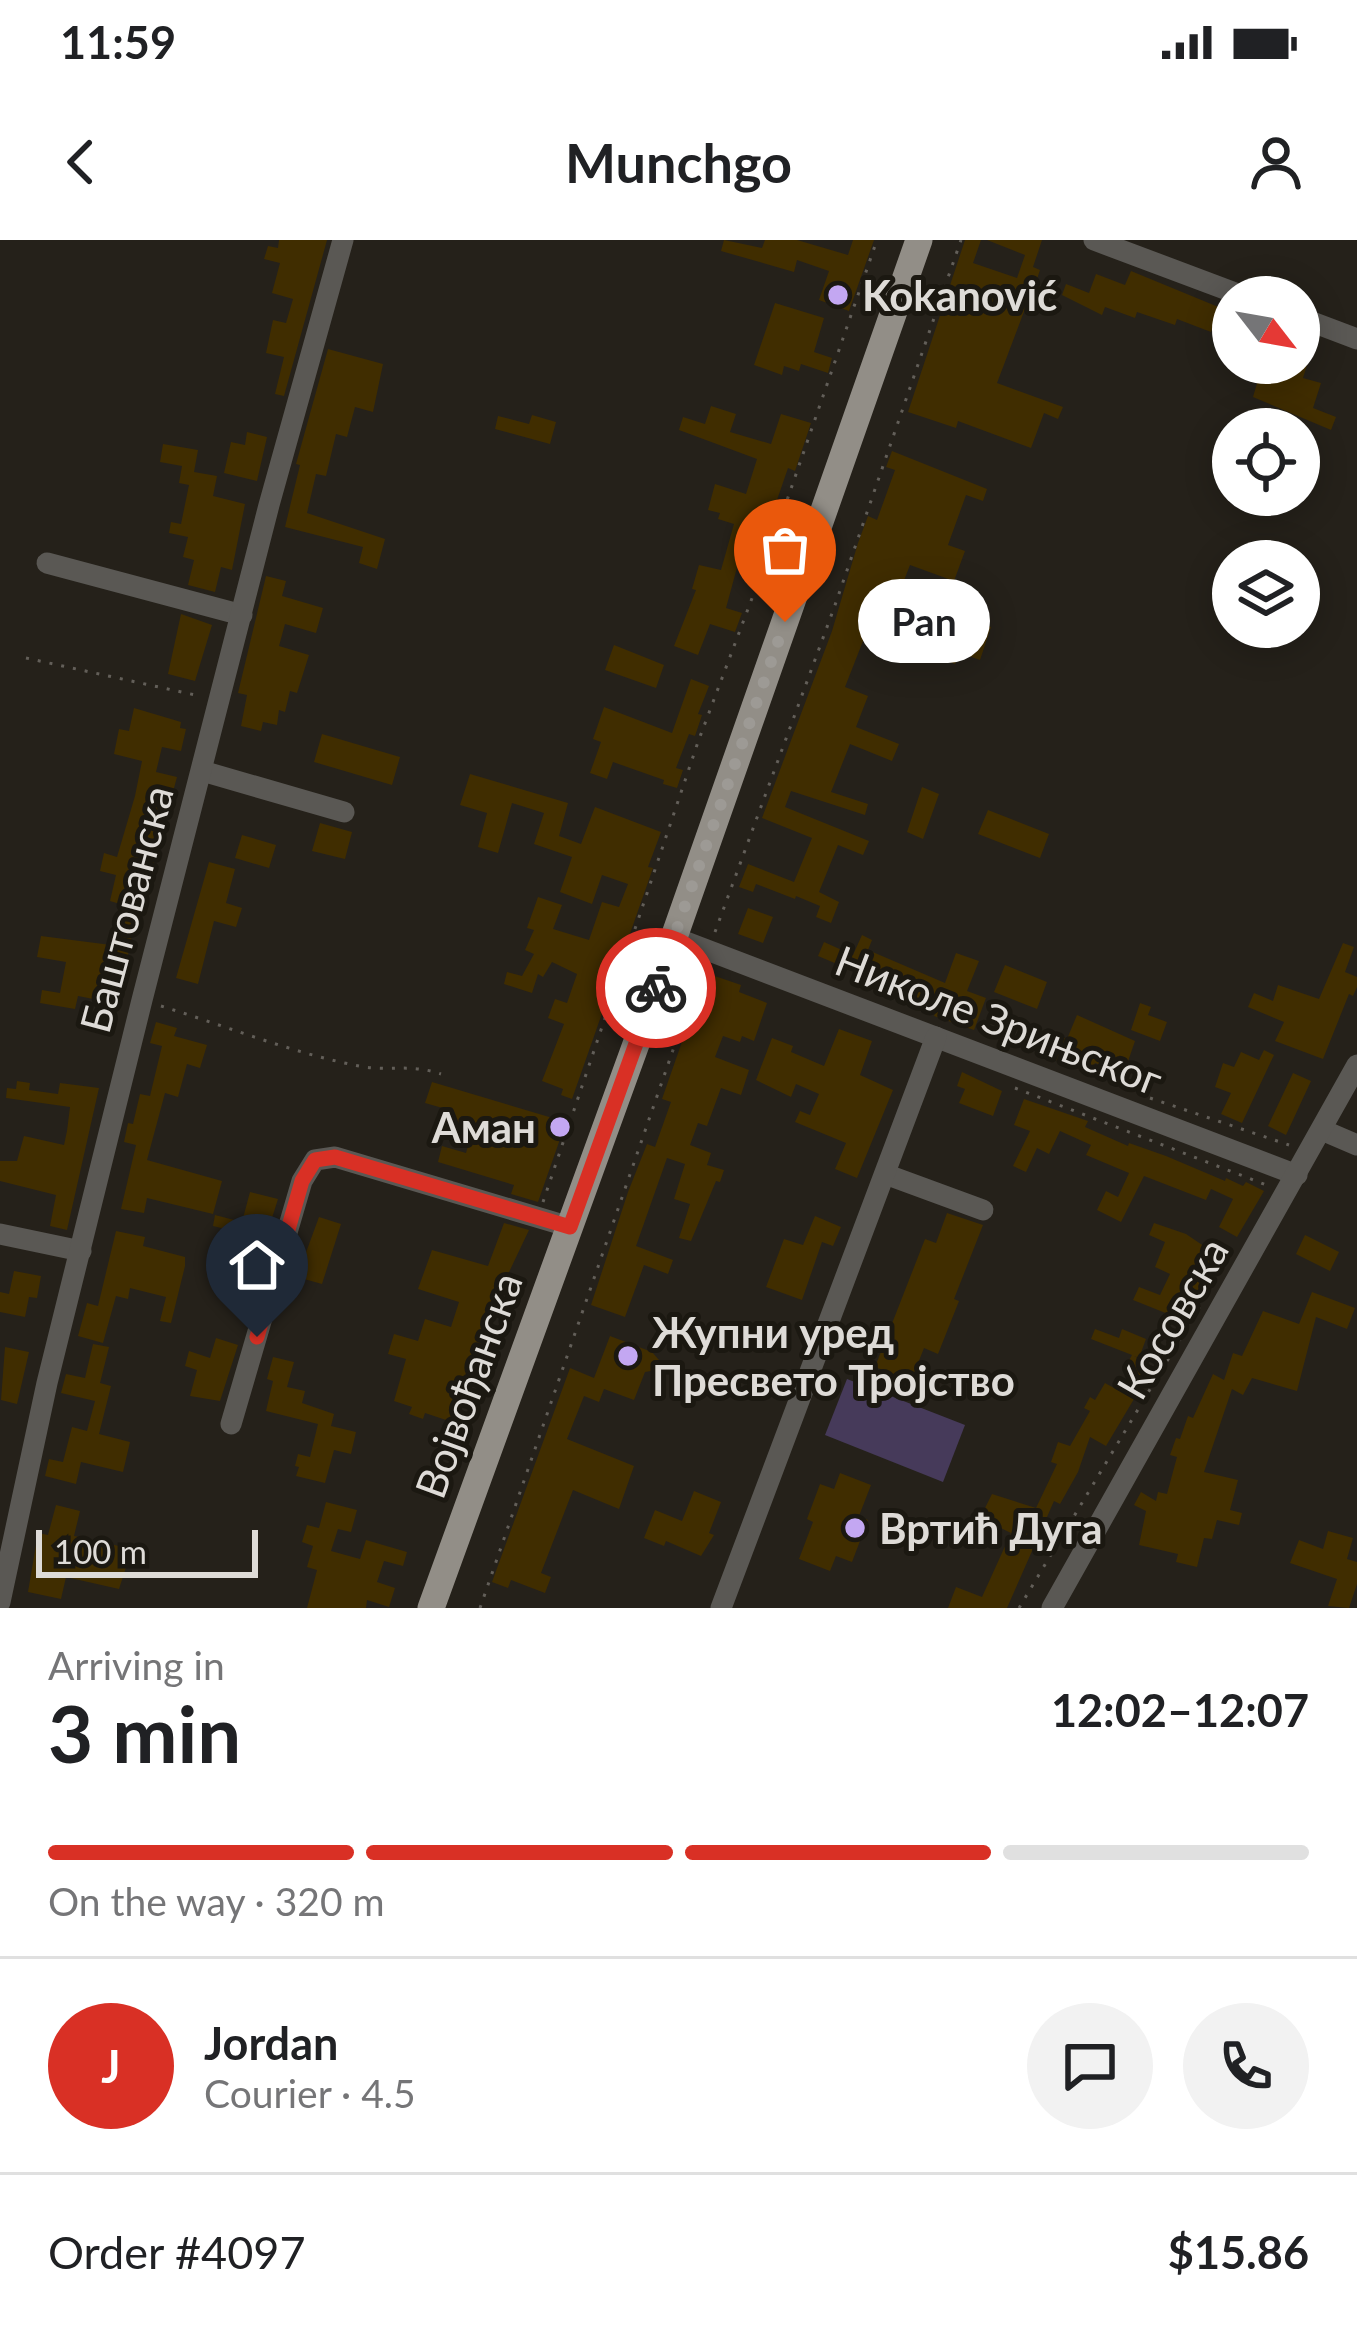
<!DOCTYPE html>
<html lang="en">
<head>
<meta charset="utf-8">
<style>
  :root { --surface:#fff; --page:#f2f2f2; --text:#202124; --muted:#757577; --line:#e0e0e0; --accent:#d93025 }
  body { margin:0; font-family:Lato,sans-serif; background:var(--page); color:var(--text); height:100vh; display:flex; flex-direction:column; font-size:45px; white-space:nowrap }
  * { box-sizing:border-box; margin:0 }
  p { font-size:39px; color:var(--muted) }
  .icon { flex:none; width:66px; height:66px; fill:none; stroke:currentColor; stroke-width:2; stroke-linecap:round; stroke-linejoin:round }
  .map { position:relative; height:1368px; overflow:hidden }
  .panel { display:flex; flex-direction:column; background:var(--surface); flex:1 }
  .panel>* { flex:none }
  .needle { width:78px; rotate:121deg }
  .controls { position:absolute; left:1212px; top:36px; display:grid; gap:24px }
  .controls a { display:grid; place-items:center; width:108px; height:108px; border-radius:50%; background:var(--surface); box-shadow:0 6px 30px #0003; font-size:60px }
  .scale { position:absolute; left:36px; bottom:30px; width:222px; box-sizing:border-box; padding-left:12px; border:6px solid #dedbd7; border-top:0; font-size:33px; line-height:42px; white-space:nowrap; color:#dedbd7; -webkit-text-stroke:9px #1b1811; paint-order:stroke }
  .pin { position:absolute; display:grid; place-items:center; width:102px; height:102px; color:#fff; margin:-123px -51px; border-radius:50% 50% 50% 0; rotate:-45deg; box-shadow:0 0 12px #0007 }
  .pin .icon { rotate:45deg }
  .courier { position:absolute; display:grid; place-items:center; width:120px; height:120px; margin:-60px; border:9px solid #d93025; border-radius:50%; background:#fff; color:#222; box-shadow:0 3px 15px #0007 }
  .bubble { position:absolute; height:84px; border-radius:42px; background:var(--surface); box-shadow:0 6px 30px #0003; font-size:39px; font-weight:700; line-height:84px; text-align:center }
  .summary em { font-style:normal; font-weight:700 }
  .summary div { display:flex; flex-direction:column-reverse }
  .summary { display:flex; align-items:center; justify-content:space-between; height:204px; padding:0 48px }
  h1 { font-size:78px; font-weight:700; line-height:90px }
  .bar { display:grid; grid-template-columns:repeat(4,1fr); gap:18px 12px; align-content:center; height:144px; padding:0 48px }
  .bar i { height:15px; border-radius:9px; background:var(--line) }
  .bar .on { background:var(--accent) }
  .bar p { grid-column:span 4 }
  .line { display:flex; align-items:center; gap:30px; padding:0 48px; border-top:3px solid var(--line) }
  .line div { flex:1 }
  .round { display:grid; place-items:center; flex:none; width:126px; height:126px; border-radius:63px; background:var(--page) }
  .status { display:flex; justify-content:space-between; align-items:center; height:84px; padding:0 60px; background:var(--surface); direction:ltr }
  .status svg { height:33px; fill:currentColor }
  header { display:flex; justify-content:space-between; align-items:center; height:156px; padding:0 48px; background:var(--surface); font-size:54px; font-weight:700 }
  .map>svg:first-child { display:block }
</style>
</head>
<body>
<div class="status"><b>11:59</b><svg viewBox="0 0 49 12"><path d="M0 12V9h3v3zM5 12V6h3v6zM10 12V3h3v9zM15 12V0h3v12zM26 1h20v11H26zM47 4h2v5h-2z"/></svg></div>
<header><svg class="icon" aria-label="back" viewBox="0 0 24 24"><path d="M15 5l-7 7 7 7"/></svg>Munchgo<svg class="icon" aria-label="person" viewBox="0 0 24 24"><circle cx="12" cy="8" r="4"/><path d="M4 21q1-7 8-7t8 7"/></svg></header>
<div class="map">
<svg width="1357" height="1368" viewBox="0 0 1357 1368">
  <rect width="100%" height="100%" fill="#25211a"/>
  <polygon fill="#463a5a" points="847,1139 965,1185 943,1242 825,1195"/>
  <g fill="#402d00">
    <polygon points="279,0 327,0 284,156 275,154 284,117 266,113 273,80 286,83 293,59 272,53 280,23 264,19 268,6 278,8"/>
    <polygon points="724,0 762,8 765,0 797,0 848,15 853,0 874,0 849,71 819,60 829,31 797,20 794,32 721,11"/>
    <polygon points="965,0 981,0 973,23 1017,38 1025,15 987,0 1042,0 1033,27 1040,30 1035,45 1043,48 1038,64 1028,61 997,143 1063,167 1058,179 1044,173 1031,208 958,181 956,188 908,172"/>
    <polygon points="1131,31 1233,73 1233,93 1213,86 1211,92 1177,79 1175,85 1137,72 1135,78 1105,67 1102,75 1062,55 1066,44 1089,53 1096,34 1125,45"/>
    <polygon points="775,63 824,78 814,112 832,118 828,133 801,124 799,131 784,126 782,135 754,125"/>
    <polygon points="1299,105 1312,109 1303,138 1321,143 1313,168 1336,177 1331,190 1253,157 1263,123 1299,123"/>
    <polygon points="328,109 383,124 373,172 355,167 347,197 336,194 326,236 316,234 307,273 385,299 377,329 359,323 363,307 285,287 300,225 296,224"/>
    <polygon points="711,166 736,174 730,192 771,204 781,174 811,183 795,231 788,228 776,263 771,262 752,326 738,324 726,368 742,373 735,392 710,384 698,415 674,406 696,350 692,349 699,325 721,330 734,284 718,279 720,273 708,270 715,244 746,254 757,219 679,190 683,177 705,184"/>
    <polygon points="532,175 556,182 550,204 495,189 498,176 529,184"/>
    <polygon points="247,192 267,197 257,241 224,233 231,202 245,205"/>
    <polygon points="163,204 198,210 194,232 217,236 213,256 245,264 232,330 221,327 215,352 188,345 194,320 183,317 188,297 169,293 171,282 181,284 189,245 179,243 182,226 160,222"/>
    <polygon points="892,211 987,249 983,261 966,255 948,305 965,311 954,341 910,325 898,356 883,350 845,447 868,456 856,487 899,504 892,521 850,504 831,552 868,564 865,575 791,551 785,567 869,601 863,615 838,605 819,652 839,662 831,683 816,677 820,666 796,656 795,659 756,644 753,652 739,647 748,624 794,642 812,598 762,578 832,391 858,303 868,276 877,280 895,230 886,227"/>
    <polygon points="266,336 286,341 282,356 323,368 316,393 285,384 279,406 309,415 297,453 290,451 285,472 279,470 277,485 263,482 261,491 241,486 247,455 238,453"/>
    <polygon points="903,356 991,387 980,420 960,413 955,424 910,407 920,380 897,372"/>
    <polygon points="181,374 212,385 195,441 168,434"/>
    <polygon points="614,405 664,425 656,448 605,430"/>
    <polygon points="691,439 709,446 698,474 702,475 695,496 689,494 676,528 683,530 677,548 663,544 664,540 613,522 607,539 590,533 601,502 593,499 604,467 672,493"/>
    <polygon points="134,468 181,482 180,488 186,489 181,511 162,507 156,532 177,537 135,693 132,693 119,764 78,756 75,769 40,763 42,750 60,753 66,722 37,717 41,696 111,705 120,664 110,661 116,635 100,631 104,613 117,617 135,556 142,521 114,514 119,489 129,491"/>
    <polygon points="322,494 400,517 392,545 314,522"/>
    <polygon points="470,534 568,563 559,596 581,604 595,567 661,592 648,627 653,628 572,859 561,855 563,849 542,841 564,784 548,778 555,759 567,763 577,734 552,722 543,737 538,734 532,753 504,744 507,732 522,736 534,714 525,710 534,690 527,688 538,657 562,665 553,689 589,700 602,662 619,667 628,644 602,635 592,664 560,652 572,617 534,604 544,573 512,563 498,613 478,607 487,573 460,565"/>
    <polygon points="922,547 939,554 923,599 907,592"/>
    <polygon points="988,570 1049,594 1040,618 978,594"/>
    <polygon points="320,583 352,592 345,619 312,611"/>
    <polygon points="242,595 276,605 269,628 235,618"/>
    <polygon points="209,622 235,629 226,663 242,668 236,687 214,681 198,744 176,738"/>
    <polygon points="748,668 773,677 763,703 738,694"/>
    <polygon points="862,695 872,700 868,710 945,743 956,713 979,721 967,751 986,758 974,790 934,776 937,766 818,716 824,702 853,715"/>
    <polygon points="1343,703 1354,707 1345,732 1357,737 1357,747 1353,756 1349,754 1323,819 1275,801 1284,782 1248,767 1254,753 1273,761 1278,745 1319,759"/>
    <polygon points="1005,725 1047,742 1037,769 994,752"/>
    <polygon points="706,733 741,745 739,752 767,763 754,801 742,796 740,802 723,796 715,817 749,830 741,855 721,848 707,886 698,883 690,905 711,913 707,925 724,930 720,942 716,941 691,1001 679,998 690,964 674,959 685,924 667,918 636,1006 673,1020 668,1034 644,1025 625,1077 591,1065 628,952 647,904 655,907 671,862 662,859"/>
    <polygon points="1140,763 1151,767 1148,775 1167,782 1160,801 1131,790"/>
    <polygon points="1077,775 1135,801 1124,833 1095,823 1091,833 1040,814 1049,791 1067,799"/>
    <polygon points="156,782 177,788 174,796 207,805 200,828 187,824 178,857 165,853 147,920 222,941 213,974 147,958 144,973 121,969 136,905 124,902 128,883 133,884 140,854 150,856 162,806 150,803"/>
    <polygon points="839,789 872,801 860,835 893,850 857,938 835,929 846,903 795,882 800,871 810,875 819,854 796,844 791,857 756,840 772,798 793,806 791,812 824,826"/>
    <polygon points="1264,810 1274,815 1242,883 1221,874 1231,853 1215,847 1223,823 1234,827 1241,812 1259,820"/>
    <polygon points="962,832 1002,851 993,876 959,863 965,849 957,846"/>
    <polygon points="1293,833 1311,841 1286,895 1268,886"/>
    <polygon points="17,841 30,843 29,850 58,854 60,843 99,848 67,990 50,986 56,955 0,941 0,921 17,921 24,896 64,905 67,891 70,867 6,858 7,848 16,849"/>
    <polygon points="432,842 566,882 538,962 511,954 514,945 438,922 442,906 466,913 473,888 443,880 446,869 425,863"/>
    <polygon points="1024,859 1088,881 1085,887 1128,906 1129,903 1166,916 1225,941 1226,938 1243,946 1246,942 1264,951 1237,997 1219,987 1233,959 1211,949 1206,960 1144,936 1121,982 1097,970 1106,951 1118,957 1129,933 1086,915 1091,905 1060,891 1049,914 1037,908 1026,932 1013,926 1030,891 1014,885"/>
    <polygon points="250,952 278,959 261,1013 234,1006 238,992 213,986 215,975 242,982"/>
    <polygon points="947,973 983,985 954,1059 959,1061 938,1114 924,1108 911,1141 875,1127 925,999 936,1003"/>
    <polygon points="815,976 841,987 833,1006 822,1002 802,1060 766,1047 784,999 803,1005"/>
    <polygon points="319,977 341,984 322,1044 297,1037"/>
    <polygon points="504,983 529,990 501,1049 478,1122 452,1182 425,1173 423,1179 409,1174 412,1167 394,1161 406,1119 388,1114 394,1094 418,1101 425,1079 451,1087 459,1062 418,1049 432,1010 488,1026"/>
    <polygon points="1154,983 1186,994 1217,1015 1200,1038 1205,1041 1180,1086 1170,1080 1173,1076 1133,1060 1139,1047 1160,1055 1170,1034 1155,1027 1165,1002 1149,995"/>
    <polygon points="116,991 145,997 143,1006 185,1017 185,1026 171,1083 160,1081 166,1057 130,1048 128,1059 116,1056 103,1103 78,1096 87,1063 98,1066"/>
    <polygon points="1305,995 1339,1012 1330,1031 1296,1014"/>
    <polygon points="14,1031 41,1036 37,1058 29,1057 25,1077 0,1072 0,1052 9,1054"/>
    <polygon points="1312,1052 1355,1068 1347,1089 1316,1077 1297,1151 1252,1138 1243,1155 1232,1149 1204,1232 1238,1240 1230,1270 1242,1273 1239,1285 1217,1280 1212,1299 1204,1298 1197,1327 1176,1322 1178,1314 1139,1305 1146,1271 1134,1265 1141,1252 1156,1261 1158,1252 1167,1254 1177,1217 1170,1215 1176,1198 1180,1199 1188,1176 1193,1178 1213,1134 1224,1140 1233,1113 1242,1116 1263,1071 1299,1084"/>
    <polygon points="1095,1089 1119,1098 1122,1089 1146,1099 1139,1118 1134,1116 1153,1127 1145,1140 1125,1128 1132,1115 1091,1099"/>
    <polygon points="610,1096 652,1112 659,1120 657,1130 645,1132 634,1160 604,1149 599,1162 584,1156 567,1199 634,1226 619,1269 573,1250 541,1333 551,1337 545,1353 511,1340 508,1348 492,1342 570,1128 594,1138"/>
    <polygon points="216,1098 238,1105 220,1161 190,1156 197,1130 185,1126 189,1111 210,1118"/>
    <polygon points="93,1104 109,1107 100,1143 111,1146 99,1194 130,1202 123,1232 81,1222 76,1244 45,1236 49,1219 63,1222 72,1187 87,1191 95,1161 61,1153 66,1134 85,1138"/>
    <polygon points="5,1107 29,1112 17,1164 1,1160"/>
    <polygon points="273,1117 294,1122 287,1147 305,1151 302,1163 334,1174 331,1186 356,1192 351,1214 334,1210 325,1243 296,1236 299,1227 295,1226 298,1214 310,1217 318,1184 266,1171 273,1141 267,1139"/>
    <polygon points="1105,1143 1134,1159 1106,1206 1090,1197 1078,1232 1060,1264 1054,1261 1007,1368 948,1368 956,1347 982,1357 1011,1293 980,1278 992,1254 1036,1268 1057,1224 1051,1222 1058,1202 1070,1206 1090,1171 1084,1168 1090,1157 1095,1160"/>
    <polygon points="840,1233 871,1245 859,1276 868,1280 852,1322 836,1316 830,1331 799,1319 813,1282 807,1279 820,1244 834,1249"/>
    <polygon points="694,1251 721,1262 709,1293 714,1295 701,1316 666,1301 664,1306 644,1298 655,1270 682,1281"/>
    <polygon points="326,1262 357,1270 351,1292 338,1289 331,1311 360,1319 366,1300 407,1312 403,1326 384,1321 377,1342 395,1348 389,1367 367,1360 366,1368 307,1368 317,1330 307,1327 313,1306 302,1302 307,1285 319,1288"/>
    <polygon points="56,1265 80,1271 74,1296 132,1309 119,1349 66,1337 61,1359 28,1352 38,1293 48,1295"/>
    <polygon points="1328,1291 1353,1298 1347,1319 1357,1322 1357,1344 1349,1368 1328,1366 1337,1339 1290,1323 1299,1300 1323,1309"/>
  </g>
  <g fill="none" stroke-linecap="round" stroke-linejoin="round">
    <g stroke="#635f59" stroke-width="3" stroke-dasharray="3 9" stroke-linecap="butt">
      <polyline points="26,418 200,456"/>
      <polyline points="715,692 834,368 961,0"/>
      <path d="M161,766C226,786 292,813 359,826C390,832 408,823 441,834"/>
      <polyline points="1015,848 1269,946"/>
      <polyline points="1150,858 1289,905"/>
      <polyline points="543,962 698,502 766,321 877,0"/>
      <polyline points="480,1368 701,729"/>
      <polyline points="1019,1368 1200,1066"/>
    </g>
    <g stroke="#5a5854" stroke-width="21">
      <polyline points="1094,0 1246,57"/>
      <polyline points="1299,77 1357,99"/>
      <polyline points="47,323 242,375"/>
      <polyline points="202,531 344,572"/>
      <polyline points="673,697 1297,935"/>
      <polyline points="1322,890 1357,905"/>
      <polyline points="885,934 983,970"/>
      <polyline points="0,994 81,1011"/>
      <polyline points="231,1184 302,941 315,920 335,917 570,987"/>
      <polyline points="0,1362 47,1143 142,760 269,265 343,0"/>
      <polyline points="721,1368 936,797"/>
      <polyline points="1052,1368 1357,825"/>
    </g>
    <polyline stroke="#928e87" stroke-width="27" points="431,1368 647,774 919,0"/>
  </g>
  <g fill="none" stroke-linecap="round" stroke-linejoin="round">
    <polyline stroke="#9d9a95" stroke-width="12" stroke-dasharray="0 21.6" points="656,748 785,382"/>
    <polyline stroke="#d93025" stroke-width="15" points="257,1097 302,941 315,920 335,917 570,987 656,748"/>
  </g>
  <g fill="#c3a7f2" stroke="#1b1811" stroke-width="4.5">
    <circle cx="838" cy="55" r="12"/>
    <circle cx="560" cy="887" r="12"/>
    <circle cx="628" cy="1116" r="12"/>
    <circle cx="855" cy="1288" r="12"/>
  </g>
  <g text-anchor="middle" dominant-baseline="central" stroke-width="10" stroke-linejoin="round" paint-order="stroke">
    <g font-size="42" font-weight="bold" fill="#dedbd7" stroke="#1b1811" text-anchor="start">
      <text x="862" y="55">Kokanović</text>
      <text x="536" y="887" text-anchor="end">Аман</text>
      <text x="652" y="1092">Жупни уред<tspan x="652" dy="48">Пресвето Тројство</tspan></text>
      <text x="879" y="1288">Вртић Дуга</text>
    </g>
    <g font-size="42" fill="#dedbd7" stroke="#1b1811">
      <text transform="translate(126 669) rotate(-75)">Баштованска</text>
      <text transform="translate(999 780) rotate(21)">Николе Зрињског</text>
      <text transform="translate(1172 1078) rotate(-60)">Косовска</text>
      <text transform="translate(468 1145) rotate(-70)">Војвођанска</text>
    </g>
  </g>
</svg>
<div class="controls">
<a><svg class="needle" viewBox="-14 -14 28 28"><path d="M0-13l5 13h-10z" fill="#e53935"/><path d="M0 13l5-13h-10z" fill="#757577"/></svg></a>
<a><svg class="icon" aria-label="locate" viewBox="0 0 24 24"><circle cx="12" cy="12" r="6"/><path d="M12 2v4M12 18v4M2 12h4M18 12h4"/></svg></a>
<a><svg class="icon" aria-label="layers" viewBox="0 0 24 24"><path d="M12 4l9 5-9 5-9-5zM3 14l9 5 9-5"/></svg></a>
</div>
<div class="scale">100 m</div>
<div class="pin" style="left:785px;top:382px;background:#ea580c"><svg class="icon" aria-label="bag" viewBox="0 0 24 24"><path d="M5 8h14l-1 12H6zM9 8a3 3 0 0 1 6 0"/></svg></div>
<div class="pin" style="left:257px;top:1097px;background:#1f2937"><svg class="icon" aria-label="home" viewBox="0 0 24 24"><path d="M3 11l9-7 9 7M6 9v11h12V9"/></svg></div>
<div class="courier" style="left:656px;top:748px"><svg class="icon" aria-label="bike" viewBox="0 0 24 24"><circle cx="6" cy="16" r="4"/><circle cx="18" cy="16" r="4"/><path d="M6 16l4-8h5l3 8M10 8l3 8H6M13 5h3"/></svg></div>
<div class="bubble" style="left:858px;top:339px;width:132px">Pan</div>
</div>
<section class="panel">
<div class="summary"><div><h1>3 min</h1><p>Arriving in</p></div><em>12:02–12:07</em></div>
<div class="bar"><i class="on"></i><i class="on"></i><i class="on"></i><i></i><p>On the way · 320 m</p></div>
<div class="line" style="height:216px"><b class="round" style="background:var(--accent);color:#fff">J</b><div><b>Jordan</b><p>Courier · 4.5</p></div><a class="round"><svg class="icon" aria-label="chat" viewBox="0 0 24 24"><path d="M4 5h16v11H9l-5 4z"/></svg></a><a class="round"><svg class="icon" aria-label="phone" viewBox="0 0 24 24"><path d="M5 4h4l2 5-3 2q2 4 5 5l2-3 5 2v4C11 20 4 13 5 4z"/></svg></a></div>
<div class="line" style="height:156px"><div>Order #4097</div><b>$15.86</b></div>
</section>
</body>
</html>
